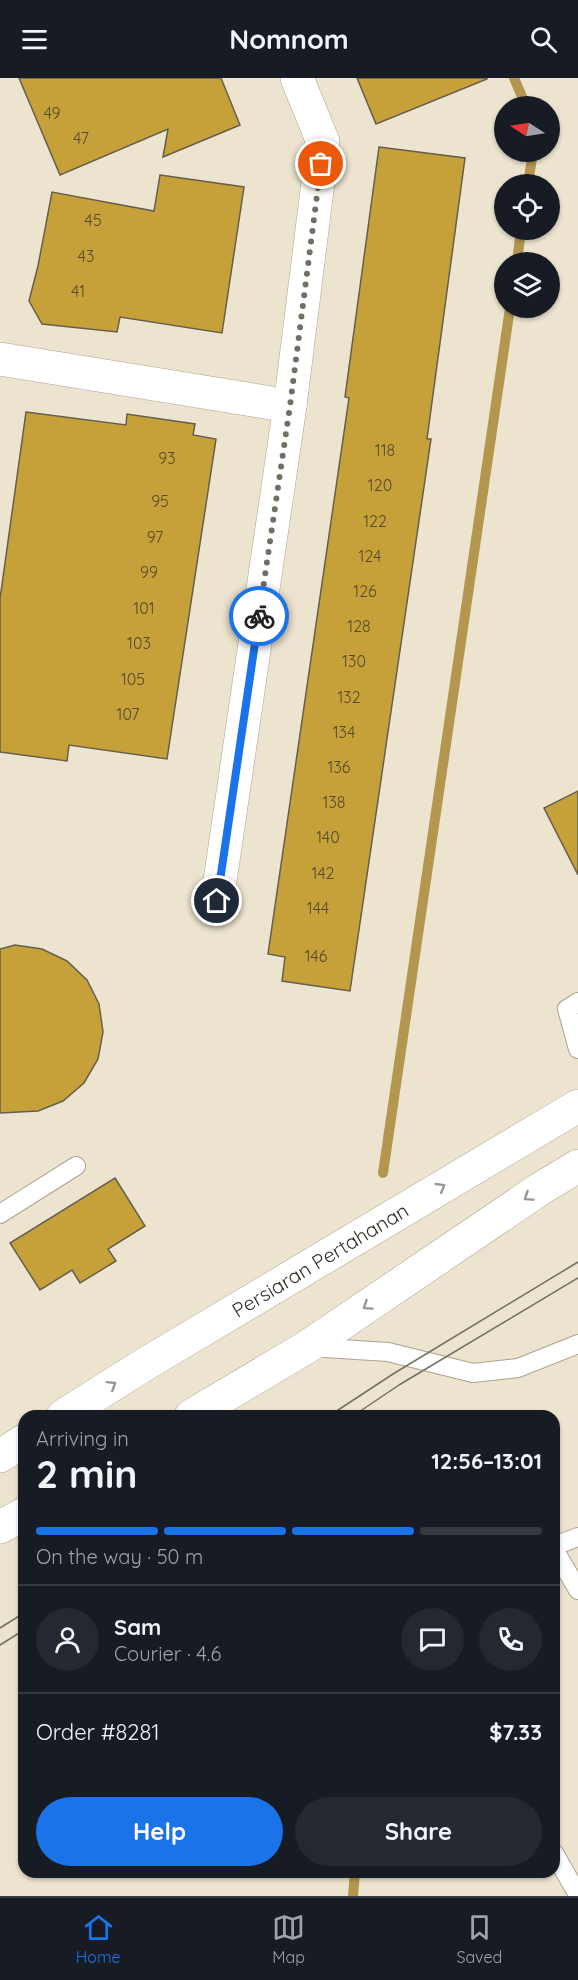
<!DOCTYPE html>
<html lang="en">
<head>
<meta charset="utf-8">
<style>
  :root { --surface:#171b24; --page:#242831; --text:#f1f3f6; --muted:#9ea1a6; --line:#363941; --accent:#1a73e8 }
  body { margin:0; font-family:Quicksand,sans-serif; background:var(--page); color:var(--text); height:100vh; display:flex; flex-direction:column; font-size:22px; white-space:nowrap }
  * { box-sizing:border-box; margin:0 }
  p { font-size:20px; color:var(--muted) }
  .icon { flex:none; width:33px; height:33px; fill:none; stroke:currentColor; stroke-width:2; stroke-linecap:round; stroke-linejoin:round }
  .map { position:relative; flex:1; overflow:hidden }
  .side { position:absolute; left:18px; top:1332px; width:542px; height:468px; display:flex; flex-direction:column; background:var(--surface); border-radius:18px; box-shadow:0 2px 4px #0004 }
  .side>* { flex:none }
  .needle { width:39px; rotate:282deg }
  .controls { position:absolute; left:494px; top:18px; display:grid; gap:12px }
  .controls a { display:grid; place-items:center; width:66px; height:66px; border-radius:50%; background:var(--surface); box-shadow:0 2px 4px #0004; font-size:30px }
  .pin { position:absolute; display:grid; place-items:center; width:51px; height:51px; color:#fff; margin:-26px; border:3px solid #fff; border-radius:50%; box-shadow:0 2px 6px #0007 }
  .courier { position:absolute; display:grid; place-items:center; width:60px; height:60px; margin:-30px; border:4px solid #1a73e8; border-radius:50%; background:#fff; color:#222; box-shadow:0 2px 8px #0007 }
  .headline em { font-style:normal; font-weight:700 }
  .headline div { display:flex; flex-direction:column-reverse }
  .headline { display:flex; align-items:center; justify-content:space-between; height:102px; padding:0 18px }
  h1 { font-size:39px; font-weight:700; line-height:45px }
  .bar { display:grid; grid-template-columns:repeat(4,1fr); gap:9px 6px; align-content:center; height:72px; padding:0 18px }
  .bar i { height:8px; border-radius:4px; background:var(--line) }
  .bar .current { background:var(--accent) }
  .bar p { grid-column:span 4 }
  .line { display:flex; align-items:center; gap:15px; padding:0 18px; border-top:2px solid var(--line) }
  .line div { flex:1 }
  .round { display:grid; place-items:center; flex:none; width:63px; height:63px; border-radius:32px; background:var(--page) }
  .action { display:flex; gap:12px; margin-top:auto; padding:12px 18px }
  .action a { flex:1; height:69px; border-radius:36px; background:var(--accent); color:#fff; font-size:24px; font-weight:700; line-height:69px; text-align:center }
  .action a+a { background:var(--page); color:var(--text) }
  header { display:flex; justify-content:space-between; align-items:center; height:78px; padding:0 18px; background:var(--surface); font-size:27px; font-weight:700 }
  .menu { display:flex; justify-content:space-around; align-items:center; height:84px; border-top:2px solid var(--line); background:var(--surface); font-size:16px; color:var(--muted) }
  .menu a { display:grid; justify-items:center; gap:3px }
  .menu .current { color:var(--accent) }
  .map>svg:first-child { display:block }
</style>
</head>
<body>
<header><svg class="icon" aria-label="menu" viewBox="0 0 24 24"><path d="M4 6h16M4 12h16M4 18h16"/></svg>Nomnom<svg class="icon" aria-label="search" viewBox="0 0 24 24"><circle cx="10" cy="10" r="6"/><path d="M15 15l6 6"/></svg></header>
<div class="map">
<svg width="578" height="1818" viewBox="0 0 578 1818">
  <rect width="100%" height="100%" fill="#ece4cf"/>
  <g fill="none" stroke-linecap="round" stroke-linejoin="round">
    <g stroke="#b3974f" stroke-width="10">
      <polyline points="514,0 526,28"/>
      <polyline points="528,106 533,74"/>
      <polyline points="517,184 521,152"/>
      <polyline points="383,1095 510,230"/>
      <polyline points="353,1818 355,1794"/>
    </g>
  </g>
  <g fill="#c6a039" stroke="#665f4d" stroke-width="1.5">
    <polygon points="19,0 221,0 240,47 163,79 168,51 60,97"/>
    <polygon points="357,0 487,0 487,1 376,46"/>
    <polygon points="379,69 465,80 427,361 431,361 350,913 282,903 285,879 268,876 349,320 345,319"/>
    <polygon points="160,97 244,109 222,255 120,239 117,254 42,246 29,223 38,188 52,114 154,133"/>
    <polygon points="26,334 126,347 127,336 195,346 193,357 216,361 167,681 69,667 67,683 0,674 0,521"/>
    <polygon points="578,713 578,797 544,730"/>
    <polygon points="15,867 42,871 67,883 87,902 99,926 103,954 98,981 84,1005 63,1023 38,1033 0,1035 0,871"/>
    <polygon points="115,1100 145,1148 108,1171 116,1183 80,1205 72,1192 40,1212 10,1165"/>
  </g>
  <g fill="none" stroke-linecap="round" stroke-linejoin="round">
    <g stroke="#aba390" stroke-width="20">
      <g id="service">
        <polyline points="578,924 567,931 578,971"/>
        <polyline points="0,1136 76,1088"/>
        <polyline points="309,1269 388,1274 473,1295 518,1290 578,1266"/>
        <polyline points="554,1468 578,1459"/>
        <polyline points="554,1471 578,1512"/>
        <polyline points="554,1775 578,1817"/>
      </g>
    </g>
    <g stroke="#aba390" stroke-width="34">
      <g id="minor">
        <polyline points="0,281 290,328"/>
        <polyline points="217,823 290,328 323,64 297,0"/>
      </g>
    </g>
    <g stroke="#aba390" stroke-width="34">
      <g id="secondary">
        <polyline points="63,1338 142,1288 578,1028"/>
        <polyline points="191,1338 307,1269 540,1111 578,1088"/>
        <polyline points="0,1378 24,1363"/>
        <polyline points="0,1449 24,1436"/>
      </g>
    </g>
    <use href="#service" stroke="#fff" stroke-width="18"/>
    <use href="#minor" stroke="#fff" stroke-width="33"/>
    <use href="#secondary" stroke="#fff" stroke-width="33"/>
    <g stroke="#726e61" stroke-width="1.5">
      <polyline points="329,1338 393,1296 578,1184"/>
      <polyline points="353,1338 399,1307 578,1200"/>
      <polyline points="0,1550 24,1535"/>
      <polyline points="0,1567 24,1552"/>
    </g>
  </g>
  <defs><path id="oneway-chevron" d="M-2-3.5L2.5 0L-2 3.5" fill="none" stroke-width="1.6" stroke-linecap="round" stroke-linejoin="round" transform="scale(1.5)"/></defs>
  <g stroke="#989793">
    <use href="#oneway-chevron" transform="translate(441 1109) rotate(-31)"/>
    <use href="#oneway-chevron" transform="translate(528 1119) rotate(146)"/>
    <use href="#oneway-chevron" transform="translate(367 1228) rotate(146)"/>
    <use href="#oneway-chevron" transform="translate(112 1307) rotate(-32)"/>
  </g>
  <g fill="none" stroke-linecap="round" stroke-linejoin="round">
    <polyline stroke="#736e62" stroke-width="6" stroke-dasharray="0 10.8" points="259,538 290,328 321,86"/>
    <polyline stroke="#1a73e8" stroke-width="8" points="217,823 259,538"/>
  </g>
  <g text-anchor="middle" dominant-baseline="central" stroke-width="6" stroke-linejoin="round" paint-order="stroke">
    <g font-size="16" fill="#574b2c">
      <text x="52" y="35">49</text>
      <text x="81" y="60">47</text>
      <text x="93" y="142">45</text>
      <text x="86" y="178">43</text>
      <text x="78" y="213">41</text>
      <text x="385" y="372">118</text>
      <text x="167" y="380">93</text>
      <text x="380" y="407">120</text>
      <text x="160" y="423">95</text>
      <text x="375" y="443">122</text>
      <text x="155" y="459">97</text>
      <text x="370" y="478">124</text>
      <text x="149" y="494">99</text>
      <text x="365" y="513">126</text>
      <text x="144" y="530">101</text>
      <text x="359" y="548">128</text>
      <text x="139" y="565">103</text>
      <text x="354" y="583">130</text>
      <text x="133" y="601">105</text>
      <text x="349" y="619">132</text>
      <text x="128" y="636">107</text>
      <text x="344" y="654">134</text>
      <text x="339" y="689">136</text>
      <text x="334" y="724">138</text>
      <text x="328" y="759">140</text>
      <text x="323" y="795">142</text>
      <text x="318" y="830">144</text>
      <text x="316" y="878">146</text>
    </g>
    <g font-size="20" fill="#322f27" stroke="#fff">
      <text transform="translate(320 1182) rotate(-31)">Persiaran Pertahanan</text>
    </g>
  </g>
</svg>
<div class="controls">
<a><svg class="needle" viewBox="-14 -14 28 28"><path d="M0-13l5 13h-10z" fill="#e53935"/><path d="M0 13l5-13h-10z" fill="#9ea1a6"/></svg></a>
<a><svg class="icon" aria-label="locate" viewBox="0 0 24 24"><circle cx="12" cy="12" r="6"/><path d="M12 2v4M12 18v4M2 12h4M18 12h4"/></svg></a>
<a><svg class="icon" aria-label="layers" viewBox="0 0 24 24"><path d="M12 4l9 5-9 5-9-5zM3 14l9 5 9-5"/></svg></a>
</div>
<div class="pin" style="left:321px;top:86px;background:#ea580c"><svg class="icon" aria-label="bag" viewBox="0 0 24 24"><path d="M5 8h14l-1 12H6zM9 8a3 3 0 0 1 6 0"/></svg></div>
<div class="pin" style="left:217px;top:823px;background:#1f2937"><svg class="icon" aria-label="home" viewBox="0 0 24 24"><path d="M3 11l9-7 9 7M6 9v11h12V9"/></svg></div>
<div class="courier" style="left:259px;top:538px"><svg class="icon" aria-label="bike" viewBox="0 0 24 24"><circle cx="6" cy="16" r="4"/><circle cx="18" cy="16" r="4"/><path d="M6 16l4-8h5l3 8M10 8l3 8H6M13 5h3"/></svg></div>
<section class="side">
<div class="headline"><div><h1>2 min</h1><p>Arriving in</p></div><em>12:56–13:01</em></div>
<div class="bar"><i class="current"></i><i class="current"></i><i class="current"></i><i></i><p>On the way · 50 m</p></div>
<div class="line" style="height:108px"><a class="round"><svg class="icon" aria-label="person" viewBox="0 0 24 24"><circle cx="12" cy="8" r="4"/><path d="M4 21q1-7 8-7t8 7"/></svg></a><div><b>Sam</b><p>Courier · 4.6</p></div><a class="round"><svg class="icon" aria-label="chat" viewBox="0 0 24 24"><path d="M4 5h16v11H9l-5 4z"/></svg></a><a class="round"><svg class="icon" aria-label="phone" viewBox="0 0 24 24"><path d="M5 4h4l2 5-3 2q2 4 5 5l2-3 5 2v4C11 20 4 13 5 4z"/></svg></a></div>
<div class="line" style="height:78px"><div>Order #8281</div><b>$7.33</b></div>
<div class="action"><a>Help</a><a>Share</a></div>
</section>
</div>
<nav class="menu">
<a class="current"><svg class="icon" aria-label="home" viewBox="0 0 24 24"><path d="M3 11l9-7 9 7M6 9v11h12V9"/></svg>Home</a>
<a><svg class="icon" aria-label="map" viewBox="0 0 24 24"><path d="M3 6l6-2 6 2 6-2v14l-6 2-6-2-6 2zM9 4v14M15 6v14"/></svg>Map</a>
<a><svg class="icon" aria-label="saved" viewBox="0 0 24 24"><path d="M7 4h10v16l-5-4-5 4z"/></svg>Saved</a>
</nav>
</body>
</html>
